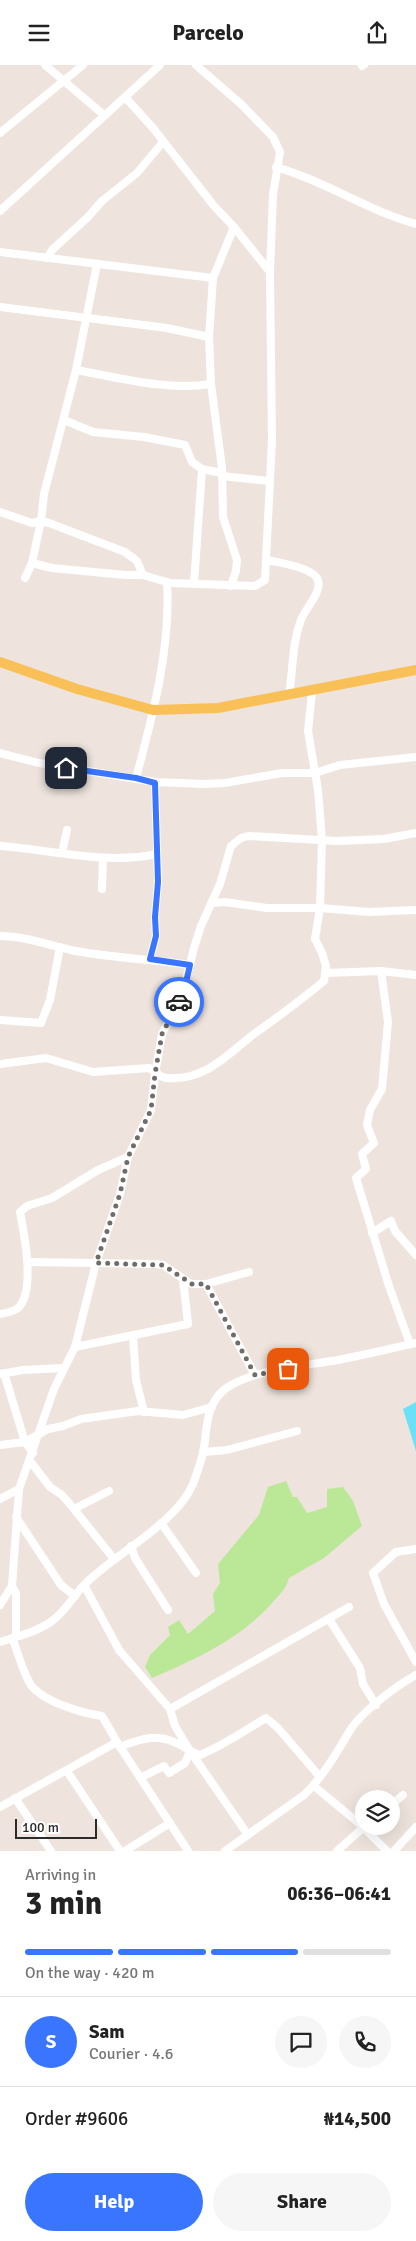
<!DOCTYPE html>
<html lang="en">
<head>
<meta charset="utf-8">
<style>
  :root { --surface:#fff; --page:#f6f6f6; --text:#222; --muted:#767676; --line:#e0e0e0; --accent:#3975ff }
  body { margin:0; font-family:Signika,sans-serif; background:var(--page); color:var(--text); height:100vh; display:flex; flex-direction:column; font-size:19px; white-space:nowrap }
  * { box-sizing:border-box; margin:0 }
  p { font-size:16px; color:var(--muted) }
  .icon { flex:none; width:28px; height:28px; fill:none; stroke:currentColor; stroke-width:2; stroke-linecap:round; stroke-linejoin:round }
  .map { position:relative; height:1786px; overflow:hidden }
  .details { display:flex; flex-direction:column; background:var(--surface); flex:1 }
  .details>* { flex:none }
  .fabs { position:absolute; left:355px; top:1725px; display:grid; gap:10px }
  .fabs a { display:grid; place-items:center; width:45px; height:45px; border-radius:50%; background:var(--surface); box-shadow:0 5px 20px #0002; font-size:25px }
  .scale { position:absolute; left:15px; bottom:12px; width:82px; box-sizing:border-box; padding-left:5px; border:2px solid #2b2b2b; border-top:0; font-size:14px; line-height:18px; white-space:nowrap; color:#2b2b2b; -webkit-text-stroke:4px #fff; paint-order:stroke }
  .pin { position:absolute; display:grid; place-items:center; width:42px; height:42px; color:#fff; margin:-21px; border-radius:10px; box-shadow:0 2px 8px #0006 }
  .courier { position:absolute; display:grid; place-items:center; width:50px; height:50px; margin:-25px; border:4px solid #3975ff; border-radius:50%; background:#fff; color:#222; box-shadow:0 1px 6px #0007 }
  .summary em { font-style:normal; font-weight:800 }
  .summary div { display:flex; flex-direction:column-reverse }
  .summary { display:flex; align-items:center; justify-content:space-between; height:85px; padding:0 25px }
  h1 { font-size:32px; font-weight:800; line-height:38px }
  .bar { display:grid; grid-template-columns:repeat(4,1fr); gap:8px 5px; align-content:center; height:60px; padding:0 25px }
  .bar i { height:6px; border-radius:4px; background:var(--line) }
  .bar .on { background:var(--accent) }
  .bar p { grid-column:span 4 }
  .line { display:flex; align-items:center; gap:12px; padding:0 25px; border-top:1px solid var(--line) }
  .line div { flex:1 }
  .round { display:grid; place-items:center; flex:none; width:52px; height:52px; border-radius:26px; background:var(--page) }
  .button { display:flex; gap:10px; margin-top:auto; padding:10px 25px }
  .button a { flex:1; height:58px; border-radius:30px; background:var(--accent); color:#fff; font-size:20px; font-weight:800; line-height:58px; text-align:center }
  .button a+a { background:var(--page); color:var(--text) }
  header { display:flex; justify-content:space-between; align-items:center; height:65px; padding:0 25px; background:var(--surface); font-size:22px; font-weight:800 }
  .map>svg:first-child { display:block }
</style>
</head>
<body>
<header><svg class="icon" aria-label="menu" viewBox="0 0 24 24"><path d="M4 6h16M4 12h16M4 18h16"/></svg>Parcelo<svg class="icon" aria-label="share" viewBox="0 0 24 24"><path d="M12 15V3M7 8l5-5 5 5M5 13v7h14v-7"/></svg></header>
<div class="map">
<svg width="416" height="1786" viewBox="0 0 416 1786">
  <rect width="100%" height="100%" fill="#eee4dd"/>
  <path fill="#bbe896" d="M286,1416L293,1432H297L307,1448L327,1442V1424L343,1422L353,1436L362,1461L324,1493L289,1513C286,1524 279,1530 272,1538C240,1574 196,1594 152,1613L145,1602L150,1590L170,1570L168,1562L179,1555L188,1569L215,1546L213,1529L220,1518L218,1499L259,1450L268,1422Z"/>
  <polygon fill="#6ae1f6" points="416,1337 416,1386 403,1344"/>
  <g fill="none" stroke-linecap="round" stroke-linejoin="round">
    <g stroke="#fff" stroke-width="8">
      <polyline points="45,0 104,50"/>
      <polyline points="362,1 364,0"/>
      <polyline points="125,32 153,63 214,141 234,162 270,207"/>
      <polyline points="0,68 83,0"/>
      <path d="M276,102C325,116 368,146 416,159"/>
      <polyline points="0,146 160,0"/>
      <polyline points="0,187 213,213"/>
      <polyline points="47,193 52,185 88,152 102,136 137,108 163,77"/>
      <polyline points="0,242 167,263 209,272"/>
      <path d="M76,305C120,313 167,326 211,319"/>
      <polyline points="64,355 93,367 144,372 185,380 192,397 202,404 194,519"/>
      <polyline points="202,404 222,408"/>
      <polyline points="222,411 269,416"/>
      <polyline points="0,447 32,458 41,456 49,458 125,487 137,496 143,510"/>
      <path d="M267,495C280,498 310,502 317,513C324,526 305,543 301,555C292,578 293,606 289,630"/>
      <polyline points="32,498 52,503 125,510 143,510 170,518 255,521 265,515 272,375 270,207 273,130 280,87 273,72 241,39 196,0"/>
      <polyline points="25,513 32,498 41,456 44,429 76,305 97,199"/>
      <polyline points="231,521 236,506 237,495 223,452 222,403 211,319 209,272 213,213 234,162"/>
      <polyline points="0,688 39,698 155,717 204,719 225,718 282,708 315,708 340,700 416,692"/>
      <path d="M136,713C153,650 171,583 167,517"/>
      <path d="M0,781C53,785 105,800 157,789"/>
      <polyline points="62,788 67,765"/>
      <polyline points="102,824 103,793"/>
      <polyline points="213,838 225,837 267,843 320,843 369,847 416,845"/>
      <path d="M0,871C24,871 48,880 71,885C110,893 151,894 190,900"/>
      <polyline points="150,894 156,871 155,852 158,817 155,717"/>
      <polyline points="381,906 388,957 382,1024 370,1045 367,1060 374,1078 362,1089 366,1104 356,1113 389,1221 410,1279"/>
      <polyline points="326,908 381,906 416,910"/>
      <polyline points="0,955 41,958 50,935 60,882"/>
      <path d="M0,999L46,993L93,1007L149,1003C156,1006 159,1013 168,1013C205,1016 228,989 254,969C278,952 301,935 324,916L326,901L322,888L315,874L320,843L322,775L318,725L308,666L312,627"/>
      <polyline points="372,1168 391,1156 395,1166 416,1190"/>
      <polyline points="28,1197 155,1199 163,1200 191,1219 206,1219 255,1310"/>
      <polyline points="206,1219 249,1207"/>
      <path d="M0,1249C6,1248 13,1247 18,1243C36,1226 24,1168 20,1147L27,1141L52,1133L98,1105L128,1092L151,1045L155,1009L162,969L182,931L194,883L201,861L220,819L231,781L241,773L248,771L337,776L384,774L416,768"/>
      <polyline points="133,1271 136,1315 144,1347"/>
      <polyline points="75,1282 188,1259 183,1214"/>
      <polyline points="4,1308 25,1377 33,1388"/>
      <polyline points="0,1309 23,1305 64,1303"/>
      <polyline points="0,1380 25,1377 48,1364 63,1361 81,1354 138,1346 183,1350 212,1342"/>
      <polyline points="203,1387 227,1385 297,1366"/>
      <polyline points="30,1396 50,1422 62,1430 74,1444 114,1494"/>
      <polyline points="0,1434 19,1424"/>
      <polyline points="74,1444 109,1426"/>
      <polyline points="16,1452 61,1520 75,1531"/>
      <polyline points="161,1458 196,1508"/>
      <polyline points="131,1481 135,1493 168,1545"/>
      <polyline points="416,1484 396,1487 373,1508 384,1539 416,1597"/>
      <path d="M84,1520L119,1585L170,1644L175,1661L190,1686C165,1668 148,1670 120,1682"/>
      <polyline points="12,1521 16,1528 16,1571"/>
      <polyline points="0,1540 12,1521 19,1424 54,1324 75,1282 96,1198 120,1129 128,1092"/>
      <polyline points="329,1554 360,1603 363,1619 376,1640"/>
      <path d="M12,1573C18,1587 22,1604 29,1617C39,1636 82,1648 102,1651L117,1677"/>
      <path d="M0,1577C18,1571 37,1567 52,1556C66,1546 73,1531 85,1519C116,1488 176,1459 193,1419C197,1408 202,1395 204,1383C207,1362 206,1339 225,1324C253,1304 304,1301 338,1295C364,1290 390,1284 416,1278"/>
      <polyline points="170,1644 349,1542"/>
      <polyline points="67,1706 120,1786"/>
      <polyline points="140,1713 164,1701 169,1708 185,1698 190,1686"/>
      <polyline points="314,1721 361,1760 387,1786"/>
      <polyline points="15,1733 51,1786"/>
      <polyline points="391,1740 403,1730"/>
      <polyline points="0,1742 117,1677 188,1786"/>
      <path d="M248,1770L190,1686L200,1690C224,1680 244,1666 266,1653L278,1663L320,1712"/>
      <polyline points="125,1786 170,1758"/>
      <path d="M225,1786L304,1730C322,1713 336,1689 349,1667C360,1648 396,1621 416,1610"/>
      <polyline points="337,1786 365,1761"/>
      <polyline points="394,1786 416,1762"/>
    </g>
    <polyline stroke="#f9c057" stroke-width="10" points="0,597 77,624 153,645 218,643 416,605"/>
  </g>
  <g fill="none" stroke-linecap="round" stroke-linejoin="round">
    <polyline stroke="#6f6c69" stroke-width="5" stroke-dasharray="0 9" points="179,937 162,969 155,1009 151,1045 128,1092 120,1129 96,1198 163,1200 192,1219 206,1219 255,1310 288,1304"/>
    <polyline stroke="#3975ff" stroke-width="6" points="66,703 136,713 155,718 158,817 155,852 156,871 150,894 190,900 184,926 179,937"/>
  </g>
</svg>
<div class="fabs">
<a><svg class="icon" aria-label="layers" viewBox="0 0 24 24"><path d="M12 4l9 5-9 5-9-5zM3 14l9 5 9-5"/></svg></a>
</div>
<div class="scale">100 m</div>
<div class="pin" style="left:288px;top:1304px;background:#ea580c"><svg class="icon" aria-label="bag" viewBox="0 0 24 24"><path d="M5 8h14l-1 12H6zM9 8a3 3 0 0 1 6 0"/></svg></div>
<div class="pin" style="left:66px;top:703px;background:#1f2937"><svg class="icon" aria-label="home" viewBox="0 0 24 24"><path d="M3 11l9-7 9 7M6 9v11h12V9"/></svg></div>
<div class="courier" style="left:179px;top:937px"><svg class="icon" aria-label="car" viewBox="0 0 24 24"><path d="M5 17H2v-5l4-1 3-4h7l3 4 3 1v5h-3M9 17h6M6 11h13"/><circle cx="7" cy="17" r="2"/><circle cx="17" cy="17" r="2"/></svg></div>
</div>
<section class="details">
<div class="summary"><div><h1>3 min</h1><p>Arriving in</p></div><em>06:36–06:41</em></div>
<div class="bar"><i class="on"></i><i class="on"></i><i class="on"></i><i></i><p>On the way · 420 m</p></div>
<div class="line" style="height:90px"><b class="round" style="background:var(--accent);color:#fff">S</b><div><b>Sam</b><p>Courier · 4.6</p></div><a class="round"><svg class="icon" aria-label="chat" viewBox="0 0 24 24"><path d="M4 5h16v11H9l-5 4z"/></svg></a><a class="round"><svg class="icon" aria-label="phone" viewBox="0 0 24 24"><path d="M5 4h4l2 5-3 2q2 4 5 5l2-3 5 2v4C11 20 4 13 5 4z"/></svg></a></div>
<div class="line" style="height:65px"><div>Order #9606</div><b>₦14,500</b></div>
<div class="button"><a>Help</a><a>Share</a></div>
</section>
</body>
</html>
